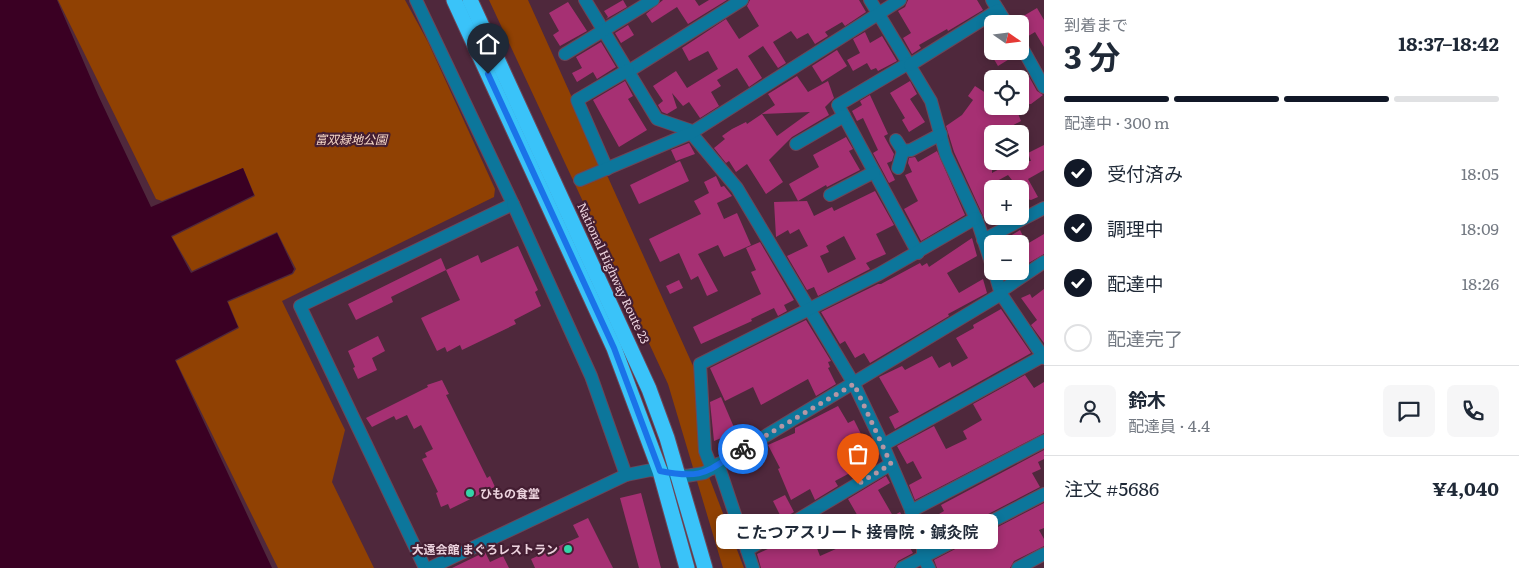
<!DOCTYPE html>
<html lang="ja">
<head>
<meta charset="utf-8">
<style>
  :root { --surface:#fff; --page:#f6f6f7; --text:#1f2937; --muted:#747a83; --line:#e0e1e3; --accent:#111827 }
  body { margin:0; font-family:Literata,"Noto Sans JP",serif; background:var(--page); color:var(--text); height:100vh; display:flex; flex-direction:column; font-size:19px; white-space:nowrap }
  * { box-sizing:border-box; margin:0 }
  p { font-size:16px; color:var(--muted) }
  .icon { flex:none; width:28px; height:28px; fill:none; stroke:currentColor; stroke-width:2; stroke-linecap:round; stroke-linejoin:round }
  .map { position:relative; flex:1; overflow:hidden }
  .sheet { display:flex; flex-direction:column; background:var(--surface); width:475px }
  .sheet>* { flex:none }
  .needle { width:32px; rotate:104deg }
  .tools { position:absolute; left:984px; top:15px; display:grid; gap:10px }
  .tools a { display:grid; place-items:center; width:45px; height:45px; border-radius:8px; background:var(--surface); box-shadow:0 2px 8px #0003; font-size:25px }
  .pin { position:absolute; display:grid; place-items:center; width:42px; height:42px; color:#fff; margin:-51px -21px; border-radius:50% 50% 50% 0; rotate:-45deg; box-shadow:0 0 5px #0007 }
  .pin .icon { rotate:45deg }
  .courier { position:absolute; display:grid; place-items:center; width:50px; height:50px; margin:-25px; border:4px solid #1a73e8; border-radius:50%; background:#fff; color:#222; box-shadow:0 1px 6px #0007 }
  .bubble { position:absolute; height:35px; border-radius:8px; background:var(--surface); box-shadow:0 2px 8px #0003; font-size:16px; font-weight:700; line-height:35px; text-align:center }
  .overview em { font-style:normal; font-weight:700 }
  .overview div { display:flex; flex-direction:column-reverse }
  .overview { display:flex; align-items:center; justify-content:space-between; height:85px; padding:0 20px }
  h1 { font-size:32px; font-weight:700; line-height:38px }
  .bar { display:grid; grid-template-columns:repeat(4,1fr); gap:8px 5px; align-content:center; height:60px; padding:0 20px }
  .bar i { height:6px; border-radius:4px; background:var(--line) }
  .bar .selected { background:var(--accent) }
  .bar p { grid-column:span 4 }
  .line { display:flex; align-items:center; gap:12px; padding:0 20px; border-top:1px solid var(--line) }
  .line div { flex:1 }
  .round { display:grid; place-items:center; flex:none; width:52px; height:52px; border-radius:8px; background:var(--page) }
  ol { padding:0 20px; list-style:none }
  li { display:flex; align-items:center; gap:15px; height:55px }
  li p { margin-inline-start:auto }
  li .icon { padding:5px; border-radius:50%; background:var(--accent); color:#fff; stroke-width:4 }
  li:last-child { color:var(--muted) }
  li i { width:28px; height:28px; border:2px solid var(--line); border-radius:50% }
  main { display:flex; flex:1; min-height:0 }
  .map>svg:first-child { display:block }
</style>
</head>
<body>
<main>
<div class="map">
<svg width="1044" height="568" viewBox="0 0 1044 568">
  <rect width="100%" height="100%" fill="#4f283c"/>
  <g fill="#904103">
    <polygon points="58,0 405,0 428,42 495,189 494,197 282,301 345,430 332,482 374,568 278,568 176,361 239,328 228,302 293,274 296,269 277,232 192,271 172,237 255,196 243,168 162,201 156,199"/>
    <polygon points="489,0 528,0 694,368 701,456 744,568 723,568 668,384"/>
  </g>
  <polygon fill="#3a0023" points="0,0 57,0 98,95 151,207 243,168 254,195 171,236 191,273 277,233 294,269 292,273 227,301 238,327 175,360 272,568 0,568"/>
  <g fill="#a63073" fill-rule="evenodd">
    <polygon points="623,0 627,7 606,19 608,17 604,11"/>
    <polygon points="663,0 695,0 699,6 709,0 727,0 688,24 677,7 652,23 646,14"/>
    <polygon points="750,0 859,0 866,12 845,26 842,22 825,32 828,36 815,44 808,33 797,39 791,31 773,42 786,63 778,68 763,46 748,56 762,78 749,87 737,68 717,80 721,86 711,92 719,106 700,118 689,102 683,106 672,93 677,108 667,114 662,112 658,105 663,101 653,86 676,71 687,88 718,69 708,51 689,61 682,48 726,19 739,39 759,26 747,6"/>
    <polygon points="908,0 977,0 983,10 948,31 947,29 919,45 921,48 912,54 903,38 911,33 898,11 905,7"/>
    <polygon points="568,2 587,31 560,46 553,35 559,31 549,13"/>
    <polygon points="1037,8 1044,20 1044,47 1035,32 1025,38 1020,32 1020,18"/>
    <polygon points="628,25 634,35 621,43 615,33"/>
    <polygon points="865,32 870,43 882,36 897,61 878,71 876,68 871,70 867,63 853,71 847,60 860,53 853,39"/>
    <polygon points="601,42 616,67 597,79 593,72 577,82 572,73 582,68 576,57"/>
    <polygon points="837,50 847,66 822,82 812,66"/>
    <polygon points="1001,51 1007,51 1011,58 998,66 992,56"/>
    <polygon points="1027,73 1037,91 1043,95 1031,104 1020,105 1020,77"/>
    <path d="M797,76L808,92L828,81L834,98L825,107L829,115L792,137L769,160L783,182L766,194L747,164L736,172L729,161L726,163L714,148L725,139L722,136L732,129L746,122L747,124L775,105L768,94ZM810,112L777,136L762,114Z"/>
    <polygon points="625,81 633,96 628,99 647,130 619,147 593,100"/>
    <polygon points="910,81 917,94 910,99 925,122 909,132 902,120 905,118 890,93"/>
    <polygon points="975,86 992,97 992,106 1015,106 1021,121 1008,128 1011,134 992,134 992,173 1014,161 1031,161 1028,153 1044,145 1044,170 1028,179 1038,197 1031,200 1027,199 1008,175 986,187 992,203 992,217 985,220 954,152 946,126 962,115 973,100 968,96"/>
    <polygon points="870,95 888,134 884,136 894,154 892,161 887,163 895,180 889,183 873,153 878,150 863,118 857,121 852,111 862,105 860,101"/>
    <polygon points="846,137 853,149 849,151 860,170 827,187 826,185 798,201 789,184 819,167 813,155"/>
    <polygon points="689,143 695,154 676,161 671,150"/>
    <polygon points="937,151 965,215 921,241 904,209 918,201 905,175 912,172 908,163 909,158 915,157 918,162"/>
    <polygon points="680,161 689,181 639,204 630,185"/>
    <polygon points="716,176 721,187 724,186 732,196 717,203 724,219 737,213 751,245 724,257 718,245 698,254 718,291 707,296 698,276 691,280 679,253 660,262 649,239 701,214 694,201 709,193 704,182"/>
    <path d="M875,191L894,225L876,234L886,254L866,263L870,269L818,296L814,287L807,290L787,256L808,246L799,229L790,234L788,230L776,237L774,202L807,201L814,216L832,207L834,211ZM844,236L856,259L828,273L820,256L829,252L826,246Z"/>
    <polygon points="1020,230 1027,244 1044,234 1044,254 1020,268 1020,244 997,244"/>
    <polygon points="972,238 977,256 947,273 959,293 983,279 987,293 948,314 949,316 870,363 864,353 855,358 845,341 840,344 821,312 878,284 881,284 920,263 922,266 927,263 929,267"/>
    <polygon points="760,242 794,300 784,305 787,311 778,316 774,308 751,319 752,321 701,344 693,327 761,294 751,272 756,270 746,248"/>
    <polygon points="518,246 538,290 535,292 541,306 514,320 516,324 462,350 460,345 447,352 445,347 437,351 421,318 460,300 446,270 478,255 481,263"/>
    <polygon points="441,258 446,270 391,297 393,302 356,320 348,304"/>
    <polygon points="679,280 683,288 670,294 666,286"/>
    <polygon points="1044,289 1044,343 1031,325 1037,320 1021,298 1030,294 1032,298"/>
    <polygon points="1001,309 1031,353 895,429 889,417 899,412 879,377 902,366 905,370 932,356 939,368 950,362 952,367 968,358 956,338 974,328 973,325"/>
    <polygon points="806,320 831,361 828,362 830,367 828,368 836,384 816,396 808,379 761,405 753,387 725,401 710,368"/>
    <polygon points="378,336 385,351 372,358 377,370 358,379 353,368 355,367 348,351"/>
    <polygon points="1025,375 1034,388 1044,382 1044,433 915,500 909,485 922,478 913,461 907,464 897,446 934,426 946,449 967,439 963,431 982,420 973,404"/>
    <polygon points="442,380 449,394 446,395 451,405 487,478 490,476 495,487 450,509 448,504 441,507 436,493 438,492 422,459 427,457 425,453 433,449 421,425 414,429 407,415 396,420 394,416 372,427 366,418 428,387 427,385"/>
    <polygon points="721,397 736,432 714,441 710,402"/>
    <polygon points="838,406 848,423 854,420 876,464 863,471 861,467 835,481 838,486 815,500 810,489 791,500 778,469 780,468 768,445 795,433 795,428"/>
    <polygon points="1044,450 1044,459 1038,462 1041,469 1032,473 1040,487 948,535 939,517 939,514 944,511 941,505"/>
    <polygon points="886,476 890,483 878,490 893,516 900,512 911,531 903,536 913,553 898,561 894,568 761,568 757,554 787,540 790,547 813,538 820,556 854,541 867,532 848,499"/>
    <polygon points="641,493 661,568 639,568 620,498"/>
    <polygon points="785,495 794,512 782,519 773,501"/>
    <polygon points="1044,503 1044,528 1039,530 1044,539 1044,546 1014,561 1010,568 937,568 934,560"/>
    <polygon points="588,518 613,568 535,568 531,559 579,537 573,525"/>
    <polygon points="485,552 490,562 503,556 509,568 452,568"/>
  </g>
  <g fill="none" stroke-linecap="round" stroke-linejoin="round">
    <g stroke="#6b4759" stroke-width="14">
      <g id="minor">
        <polyline points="416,0 513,204 300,306 425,568"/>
        <polyline points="585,0 657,119 692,131"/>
        <polyline points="870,0 931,101 946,155 978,223 992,266"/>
        <polyline points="992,0 1007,24"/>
        <polyline points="1020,44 1044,87"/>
        <polyline points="565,54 653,0"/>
        <polyline points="909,63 838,105 918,253"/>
        <polyline points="910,65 998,10"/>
        <polyline points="629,71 742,0"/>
        <polyline points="691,133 737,188 854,384 883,445 923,538 923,557 929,568"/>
        <polyline points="896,140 903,151 911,150 941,134"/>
        <polyline points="796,144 844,116"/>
        <polyline points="898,168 903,151"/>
        <polyline points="607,169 577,100 628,70"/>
        <polyline points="580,180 691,133 900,0"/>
        <polyline points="830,195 874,172"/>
        <polyline points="513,204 591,376 626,475"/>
        <polyline points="983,240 1044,208"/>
        <polyline points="994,271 1001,294 1044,358"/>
        <polyline points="1001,291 1044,262"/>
        <polyline points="883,445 1043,356"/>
        <polyline points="718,464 753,568"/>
        <polyline points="712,469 705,451 700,364 879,274 976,218"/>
        <polyline points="911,511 1044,441"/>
        <polyline points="747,550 891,464"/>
        <polyline points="430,568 626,475 651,470 686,476 704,473 1001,294"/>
        <polyline points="902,568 1044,494"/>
        <polyline points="1018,568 1044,554"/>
      </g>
    </g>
    <g stroke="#6b4759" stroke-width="17">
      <g id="highway">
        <polyline points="454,0 614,348 660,471 687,568"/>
        <polyline points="470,0 649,389 667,438 705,568"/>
      </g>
    </g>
    <use href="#minor" stroke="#0c769b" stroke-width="12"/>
    <use href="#highway" stroke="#3ac3f9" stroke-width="15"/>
  </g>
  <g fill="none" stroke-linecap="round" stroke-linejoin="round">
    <polyline stroke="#b597a5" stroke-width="5" stroke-dasharray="0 9" points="743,449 854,384 891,464 858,484"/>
    <path stroke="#1a73e8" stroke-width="6" d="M488,74L614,348L660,471C705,480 706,471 743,449"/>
  </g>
  <g fill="#33d4a8" stroke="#441e32" stroke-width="2">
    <circle cx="470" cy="493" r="5"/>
    <circle cx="568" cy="549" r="5"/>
  </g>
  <g text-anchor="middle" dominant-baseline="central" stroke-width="4.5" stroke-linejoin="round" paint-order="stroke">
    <g font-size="12" font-style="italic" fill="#f7d9c9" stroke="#441e32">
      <text x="351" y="139">富双緑地公園</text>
    </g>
    <g font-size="12" fill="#ecd3de" stroke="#441e32">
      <text transform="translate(614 273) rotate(65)">National Highway Route 23</text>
    </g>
    <g font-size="12" font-weight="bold" fill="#ecd3de" stroke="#441e32" text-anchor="start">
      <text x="480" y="493">ひもの食堂</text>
      <text x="558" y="549" text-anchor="end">大遠会館 まぐろレストラン</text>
    </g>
  </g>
</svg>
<div class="tools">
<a><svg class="needle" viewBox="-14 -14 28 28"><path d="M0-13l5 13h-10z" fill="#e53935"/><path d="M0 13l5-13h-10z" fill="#747a83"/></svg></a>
<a><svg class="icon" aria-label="locate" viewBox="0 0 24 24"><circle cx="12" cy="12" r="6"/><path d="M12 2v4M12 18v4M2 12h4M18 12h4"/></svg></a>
<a><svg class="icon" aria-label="layers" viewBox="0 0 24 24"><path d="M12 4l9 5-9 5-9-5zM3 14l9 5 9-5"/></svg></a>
<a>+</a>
<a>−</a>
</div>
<div class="pin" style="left:858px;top:484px;background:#ea580c"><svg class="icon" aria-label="bag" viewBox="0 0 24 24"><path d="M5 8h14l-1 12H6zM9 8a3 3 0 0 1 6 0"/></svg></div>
<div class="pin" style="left:488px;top:74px;background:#1f2937"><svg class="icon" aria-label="home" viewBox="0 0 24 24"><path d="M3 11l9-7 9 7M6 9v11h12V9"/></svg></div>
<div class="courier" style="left:743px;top:449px"><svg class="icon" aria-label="bike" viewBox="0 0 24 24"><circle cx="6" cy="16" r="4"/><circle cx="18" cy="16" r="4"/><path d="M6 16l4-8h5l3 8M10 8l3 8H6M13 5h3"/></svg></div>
<div class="bubble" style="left:716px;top:514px;width:282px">こたつアスリート 接骨院・鍼灸院</div>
</div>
<section class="sheet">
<div class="overview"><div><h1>3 分</h1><p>到着まで</p></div><em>18:37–18:42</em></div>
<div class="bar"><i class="selected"></i><i class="selected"></i><i class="selected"></i><i></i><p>配達中 · 300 m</p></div>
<ol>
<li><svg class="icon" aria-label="check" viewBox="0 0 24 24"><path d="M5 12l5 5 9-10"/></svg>受付済み<p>18:05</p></li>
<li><svg class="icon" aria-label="check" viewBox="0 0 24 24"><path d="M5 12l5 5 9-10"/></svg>調理中<p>18:09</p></li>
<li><svg class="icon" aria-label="check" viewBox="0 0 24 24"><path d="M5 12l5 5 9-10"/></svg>配達中<p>18:26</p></li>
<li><i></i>配達完了</li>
</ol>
<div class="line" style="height:90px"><a class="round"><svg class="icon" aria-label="person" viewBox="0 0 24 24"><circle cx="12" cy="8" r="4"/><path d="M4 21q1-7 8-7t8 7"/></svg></a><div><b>鈴木</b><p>配達員 · 4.4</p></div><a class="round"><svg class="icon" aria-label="chat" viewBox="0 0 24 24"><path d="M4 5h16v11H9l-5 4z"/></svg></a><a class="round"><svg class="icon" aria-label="phone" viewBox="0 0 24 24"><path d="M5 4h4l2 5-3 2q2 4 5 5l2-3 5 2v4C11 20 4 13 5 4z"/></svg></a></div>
<div class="line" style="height:65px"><div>注文 #5686</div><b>¥4,040</b></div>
</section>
</main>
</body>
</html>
